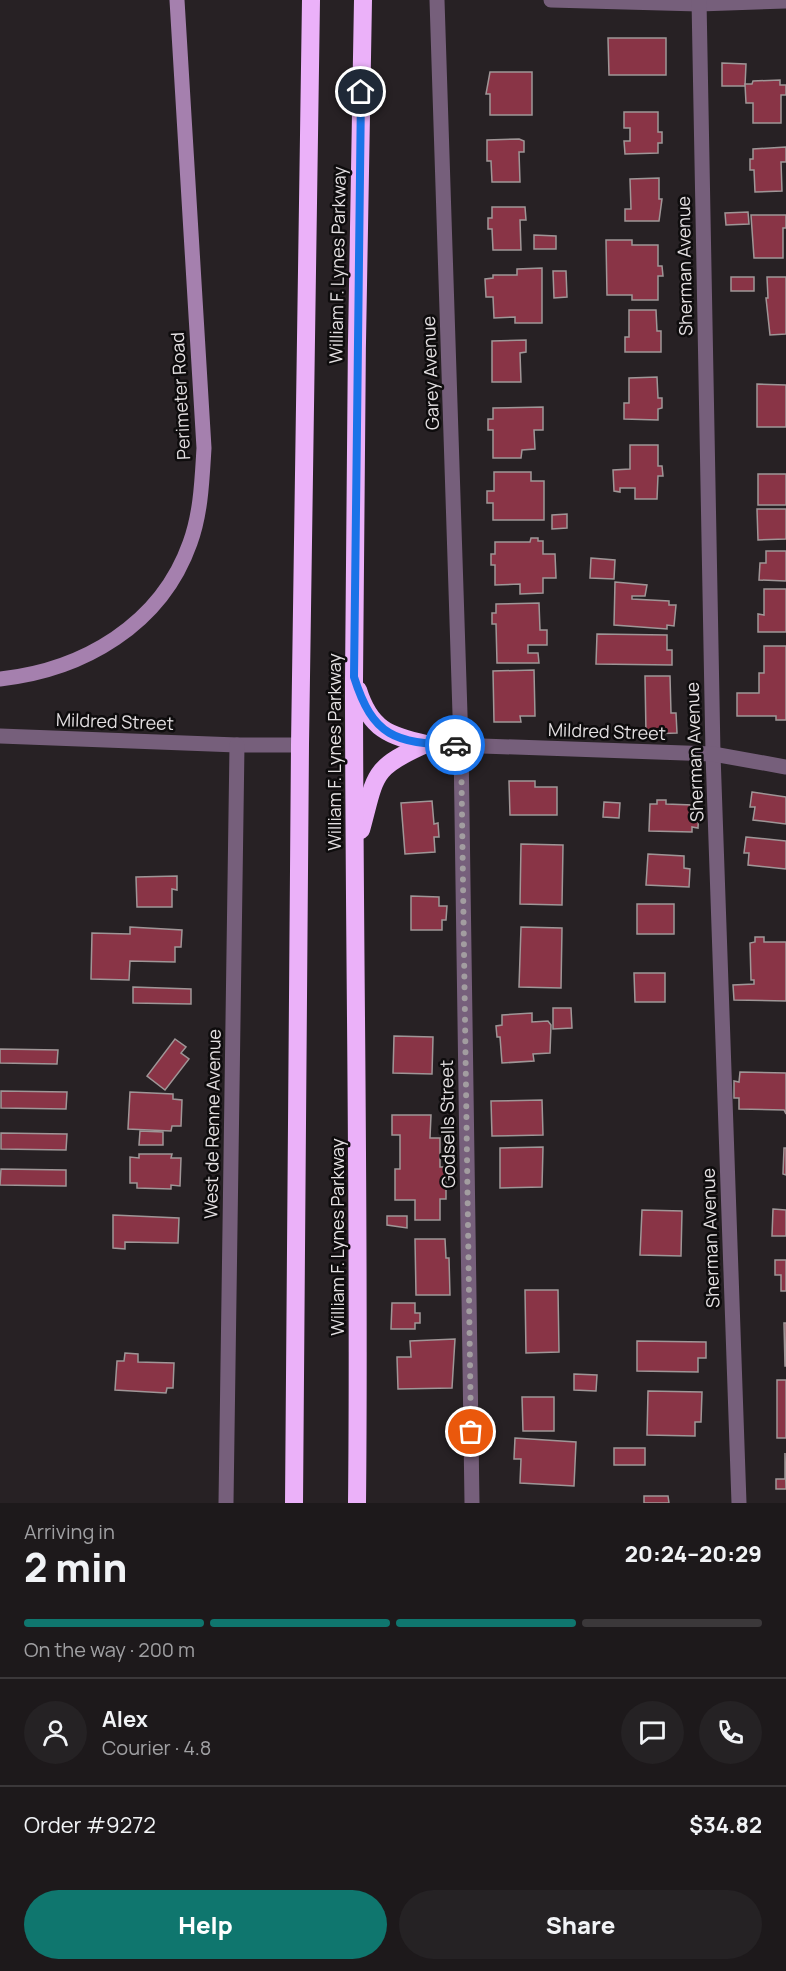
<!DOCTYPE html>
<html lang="en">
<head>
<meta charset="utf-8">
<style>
  :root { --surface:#1d191b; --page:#252224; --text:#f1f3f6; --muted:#a0a0a3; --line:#3b383a; --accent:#0f766e }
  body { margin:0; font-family:Manrope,sans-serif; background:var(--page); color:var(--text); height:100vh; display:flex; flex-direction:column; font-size:22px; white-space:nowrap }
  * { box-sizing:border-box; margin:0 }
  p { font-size:20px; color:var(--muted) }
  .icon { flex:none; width:33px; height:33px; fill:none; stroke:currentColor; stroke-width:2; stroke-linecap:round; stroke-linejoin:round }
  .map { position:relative; height:1503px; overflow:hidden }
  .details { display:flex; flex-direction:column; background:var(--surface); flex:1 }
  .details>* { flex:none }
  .pin { position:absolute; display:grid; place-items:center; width:51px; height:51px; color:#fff; margin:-26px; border:3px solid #fff; border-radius:50%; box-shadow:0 2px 6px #0007 }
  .courier { position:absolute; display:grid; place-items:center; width:60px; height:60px; margin:-30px; border:4px solid #1a73e8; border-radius:50%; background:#fff; color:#222; box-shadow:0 2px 8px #0007 }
  .head em { font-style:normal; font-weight:800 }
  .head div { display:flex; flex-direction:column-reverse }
  .head { display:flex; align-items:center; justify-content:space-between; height:102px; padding:0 24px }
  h1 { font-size:39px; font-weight:800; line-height:45px }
  .bar { display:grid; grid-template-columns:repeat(4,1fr); gap:9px 6px; align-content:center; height:72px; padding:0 24px }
  .bar i { height:8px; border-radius:4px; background:var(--line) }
  .bar .selected { background:var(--accent) }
  .bar p { grid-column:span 4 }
  .line { display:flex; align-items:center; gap:15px; padding:0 24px; border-top:2px solid var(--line) }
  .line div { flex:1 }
  .round { display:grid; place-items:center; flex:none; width:63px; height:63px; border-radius:32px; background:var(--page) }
  .action { display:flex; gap:12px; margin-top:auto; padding:12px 24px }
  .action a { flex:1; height:69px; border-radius:36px; background:var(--accent); color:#fff; font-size:24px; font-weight:800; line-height:69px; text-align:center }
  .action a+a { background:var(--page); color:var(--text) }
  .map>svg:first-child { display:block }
</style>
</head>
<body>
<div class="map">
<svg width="786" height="1503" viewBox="0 0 786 1503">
  <rect width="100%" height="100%" fill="#272124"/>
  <g fill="#893446" stroke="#9f9697" stroke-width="1.5">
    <polygon points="608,38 666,38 666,75 609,75"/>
    <polygon points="722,63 746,64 745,86 722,86"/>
    <polygon points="490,72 532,72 532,115 490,115 490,94 486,94"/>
    <polygon points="780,80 780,85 786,85 786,95 781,95 781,123 753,123 753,103 746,103 745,84 752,84 753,81"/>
    <polygon points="624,112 658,112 658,132 662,132 662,143 658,143 658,153 625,154 624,141 630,141 630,128 624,128"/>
    <polygon points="519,139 524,141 524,152 519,152 520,182 492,182 491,161 487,161 487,140"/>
    <polygon points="786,147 786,162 781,162 782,191 755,192 754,170 750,170 750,159 753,159 753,149"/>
    <polygon points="659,178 659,199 662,199 659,221 625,221 625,209 631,209 630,179"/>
    <polygon points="492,207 525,207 526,220 520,220 521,250 493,250 492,229 488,229 488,218 492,218"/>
    <polygon points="748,212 749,224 726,225 725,213"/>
    <polygon points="751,215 786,215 786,228 783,228 783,258 754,258"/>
    <polygon points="534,235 556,236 556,249 534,249"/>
    <polygon points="606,240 632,240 632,245 658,245 658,266 662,266 663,276 658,276 658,300 632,300 632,295 607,295"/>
    <polygon points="542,268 542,323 515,323 515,317 494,318 493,297 486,297 485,279 493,278 493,275 517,275 517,269"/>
    <polygon points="553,271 566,271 567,297 554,298"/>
    <rect x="731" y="277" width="23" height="14"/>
    <polygon points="767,277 786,277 786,334 770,335 766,298 768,298"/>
    <polygon points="629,310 656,310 657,331 661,331 661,352 625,352 625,337 629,337"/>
    <polygon points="526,340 526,352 520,353 521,382 492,382 492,341"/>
    <polygon points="657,377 658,398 662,398 662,408 658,409 658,420 624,419 624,403 629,403 629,378"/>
    <polygon points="757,384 786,385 786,427 757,427"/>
    <polygon points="543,407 543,430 534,430 535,449 522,450 521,458 493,458 493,430 488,430 488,419 493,419 493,408"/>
    <polygon points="630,445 658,445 658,466 662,466 663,476 658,476 657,499 635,499 635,488 620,488 620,492 614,491 613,470 630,469"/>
    <polygon points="494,472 531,472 531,481 544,481 544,520 493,520 493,503 487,503 487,491 494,491"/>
    <rect x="758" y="474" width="28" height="31"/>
    <polygon points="757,509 786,509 786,539 758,540"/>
    <polygon points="567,514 567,528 552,529 552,515"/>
    <polygon points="531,538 538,538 538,541 543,541 543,554 555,554 556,578 543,578 543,593 520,594 520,584 495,585 495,565 491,565 491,554 495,554 495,542 530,542"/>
    <polygon points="766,551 786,551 786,581 759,580 760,563 766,563"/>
    <polygon points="591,558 615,560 614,579 590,578"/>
    <polygon points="615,582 647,585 645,596 632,596 632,599 669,601 669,605 676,605 674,626 667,625 667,629 614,625"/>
    <polygon points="764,589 786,589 786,632 758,632 758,614 764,615"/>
    <polygon points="539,603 540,630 547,630 547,645 528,645 528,653 538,653 539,663 497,663 496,624 492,624 492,613 496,613 496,604"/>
    <polygon points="597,634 667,635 667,650 672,650 672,665 596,664"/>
    <polygon points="764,646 786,646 786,720 776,720 776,716 737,716 737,693 759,693 759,673 764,673"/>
    <polygon points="534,670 535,716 520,716 521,722 494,722 493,671"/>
    <polygon points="645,676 670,676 671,713 676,713 677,733 646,734"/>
    <polygon points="509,781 535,781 535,787 557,787 557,815 510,815"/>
    <polygon points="752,792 786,797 786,824 753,820 755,807 750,807"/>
    <polygon points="657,800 666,800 666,804 693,805 693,808 699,808 698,828 692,827 692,832 649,831 650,804 657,804"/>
    <polygon points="432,801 434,824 438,823 439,837 434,837 435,852 405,854 401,803"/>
    <polygon points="604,802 620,803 619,818 603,817"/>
    <polygon points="746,837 786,841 786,869 748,865 749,853 744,853"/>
    <polygon points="521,844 563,845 562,905 520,904"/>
    <polygon points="648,854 684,856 684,868 690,869 689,887 646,885"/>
    <polygon points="177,876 177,890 172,889 172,907 137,907 136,877"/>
    <polygon points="411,896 439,897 439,906 447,906 446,920 442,920 442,930 411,930"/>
    <rect x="637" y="904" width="37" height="30"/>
    <polygon points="130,927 182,930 181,947 175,947 175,962 130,961 129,980 91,979 92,933 130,934"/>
    <polygon points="521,927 562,928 561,988 519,987"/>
    <polygon points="755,937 764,937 764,942 786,942 786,1001 734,1000 733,985 754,984 754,980 751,980 750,943 755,942"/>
    <polygon points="634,973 665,973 665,1002 635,1002"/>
    <polygon points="133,987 191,989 191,1004 133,1003"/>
    <polygon points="553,1008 571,1008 572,1028 553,1029"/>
    <polygon points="532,1013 532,1022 548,1021 551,1025 550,1053 533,1054 534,1061 502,1063 500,1037 497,1037 496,1026 502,1025 502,1015"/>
    <polygon points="394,1036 433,1037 432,1074 393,1073"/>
    <polygon points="175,1039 186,1047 181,1053 189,1059 165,1090 147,1076"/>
    <polygon points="0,1049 58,1050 57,1064 0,1063"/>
    <polygon points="740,1072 786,1073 786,1114 784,1110 739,1109 739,1098 734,1098 734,1081 739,1082"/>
    <polygon points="1,1091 67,1092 66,1109 1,1108"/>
    <polygon points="130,1092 173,1094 173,1099 182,1100 181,1126 172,1126 171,1131 128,1129"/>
    <polygon points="542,1100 543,1135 492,1136 491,1101"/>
    <polygon points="392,1115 431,1115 430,1138 440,1138 440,1167 446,1167 446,1199 440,1199 440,1220 415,1220 415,1200 395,1200 395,1169 400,1169 400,1135 392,1135"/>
    <polygon points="140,1131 163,1132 163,1145 139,1145"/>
    <polygon points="1,1133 67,1134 66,1150 1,1149"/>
    <polygon points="543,1147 542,1187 500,1188 500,1148"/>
    <polygon points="784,1148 786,1148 786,1175 783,1174"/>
    <polygon points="139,1154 172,1154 171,1158 181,1158 180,1186 171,1185 171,1189 137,1188 137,1183 130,1183 130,1157 139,1158"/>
    <polygon points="1,1169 66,1170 66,1186 0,1185"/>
    <polygon points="773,1209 786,1210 786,1236 772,1236"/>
    <polygon points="642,1210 682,1211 681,1256 640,1255"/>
    <polygon points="113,1215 179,1218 178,1243 125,1242 125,1249 113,1248"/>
    <polygon points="387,1216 407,1216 407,1228 387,1225"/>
    <polygon points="415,1239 445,1239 446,1258 449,1258 450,1295 416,1295"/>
    <polygon points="775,1260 786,1260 786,1291 781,1291 781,1275 775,1275"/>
    <polygon points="525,1290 558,1290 559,1352 526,1353"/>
    <polygon points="392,1303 415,1303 415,1313 420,1313 420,1323 415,1323 415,1329 391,1329"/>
    <polygon points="784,1323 786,1323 786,1366 785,1366"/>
    <polygon points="455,1339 452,1388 398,1389 397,1357 411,1357 410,1341"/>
    <polygon points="637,1341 706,1342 706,1358 698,1358 698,1372 637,1371"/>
    <polygon points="125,1353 138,1354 138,1362 174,1363 173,1388 167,1388 166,1393 115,1390 117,1361 124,1361"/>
    <polygon points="574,1374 597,1375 596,1391 574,1390"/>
    <rect x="777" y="1380" width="9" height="58"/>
    <polygon points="648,1391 702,1392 701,1422 695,1422 695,1436 647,1435"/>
    <polygon points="522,1397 554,1397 554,1431 523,1431"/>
    <polygon points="515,1438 576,1442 574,1486 520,1483 521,1459 514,1459"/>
    <rect x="614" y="1448" width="31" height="17"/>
    <polygon points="785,1453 786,1489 776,1489 776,1479 785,1479"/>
    <polygon points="644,1496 668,1496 669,1503 644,1503"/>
  </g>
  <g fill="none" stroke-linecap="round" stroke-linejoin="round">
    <g stroke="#765f7b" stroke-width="15">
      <polyline points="437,0 461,745 472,1503"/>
      <polyline points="551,0 699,4 786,1"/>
      <polyline points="699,0 713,754 739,1503"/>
      <polyline points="0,736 237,745 300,745"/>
      <polyline points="426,744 713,754 786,767"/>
      <polyline points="226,1503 237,745"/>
    </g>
    <path stroke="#a580ae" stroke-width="15" d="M0,679C83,670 161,625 190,543C201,513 202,480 204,448L177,0"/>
    <g stroke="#ebb1f9" stroke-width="18">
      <path d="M358,690C370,729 389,736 426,744"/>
      <path d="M361,830C376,775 371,768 426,744"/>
      <polyline points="294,1503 300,745 311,0"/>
      <path d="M357,1503C360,1229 354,954 354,680C355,453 358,227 363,0"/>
    </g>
  </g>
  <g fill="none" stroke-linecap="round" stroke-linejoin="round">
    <polyline stroke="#a29da0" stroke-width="6" stroke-dasharray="0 10.8" points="455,745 461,745 471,1432"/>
    <path stroke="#1a73e8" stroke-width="8" d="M361,92L354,677C373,737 395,743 455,745"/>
  </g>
  <g text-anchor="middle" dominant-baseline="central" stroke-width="5" stroke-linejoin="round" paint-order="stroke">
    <g font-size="18" fill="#e4e0e2" stroke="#0e0c0d">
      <text transform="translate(337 265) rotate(-89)">William F. Lynes Parkway</text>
      <text transform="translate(684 266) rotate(-91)">Sherman Avenue</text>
      <text transform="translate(430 373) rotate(-92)">Garey Avenue</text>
      <text transform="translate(180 396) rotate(-93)">Perimeter Road</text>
      <text transform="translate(115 721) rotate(2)">Mildred Street</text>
      <text transform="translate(607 731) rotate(2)">Mildred Street</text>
      <text transform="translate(334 752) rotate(-90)">William F. Lynes Parkway</text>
      <text transform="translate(694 752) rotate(-92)">Sherman Avenue</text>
      <text transform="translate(212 1124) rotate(-89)">West de Renne Avenue</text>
      <text transform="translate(447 1124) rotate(-91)">Godsells Street</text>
      <text transform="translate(337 1237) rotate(-90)">William F. Lynes Parkway</text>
      <text transform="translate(710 1238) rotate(-92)">Sherman Avenue</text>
    </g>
  </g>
</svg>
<div class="pin" style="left:471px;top:1432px;background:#ea580c"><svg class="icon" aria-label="bag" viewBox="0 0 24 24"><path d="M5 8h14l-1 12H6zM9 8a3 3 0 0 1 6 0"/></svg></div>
<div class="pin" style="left:361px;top:92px;background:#1f2937"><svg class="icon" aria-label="home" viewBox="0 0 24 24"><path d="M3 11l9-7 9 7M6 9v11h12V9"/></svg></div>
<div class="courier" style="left:455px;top:745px"><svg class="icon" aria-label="car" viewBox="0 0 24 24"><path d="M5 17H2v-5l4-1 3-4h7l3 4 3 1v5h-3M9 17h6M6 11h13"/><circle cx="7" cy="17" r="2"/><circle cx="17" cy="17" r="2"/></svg></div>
</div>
<section class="details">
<div class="head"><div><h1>2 min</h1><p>Arriving in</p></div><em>20:24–20:29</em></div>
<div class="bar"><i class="selected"></i><i class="selected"></i><i class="selected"></i><i></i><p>On the way · 200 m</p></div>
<div class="line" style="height:108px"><a class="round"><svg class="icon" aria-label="person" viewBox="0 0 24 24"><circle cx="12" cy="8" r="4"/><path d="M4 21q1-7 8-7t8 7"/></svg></a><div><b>Alex</b><p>Courier · 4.8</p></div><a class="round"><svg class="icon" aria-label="chat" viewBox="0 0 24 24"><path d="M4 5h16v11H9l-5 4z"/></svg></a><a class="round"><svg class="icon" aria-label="phone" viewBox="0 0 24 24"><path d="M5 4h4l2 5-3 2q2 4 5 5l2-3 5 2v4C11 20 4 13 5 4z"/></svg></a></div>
<div class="line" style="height:78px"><div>Order #9272</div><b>$34.82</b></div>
<div class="action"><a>Help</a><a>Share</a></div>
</section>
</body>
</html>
